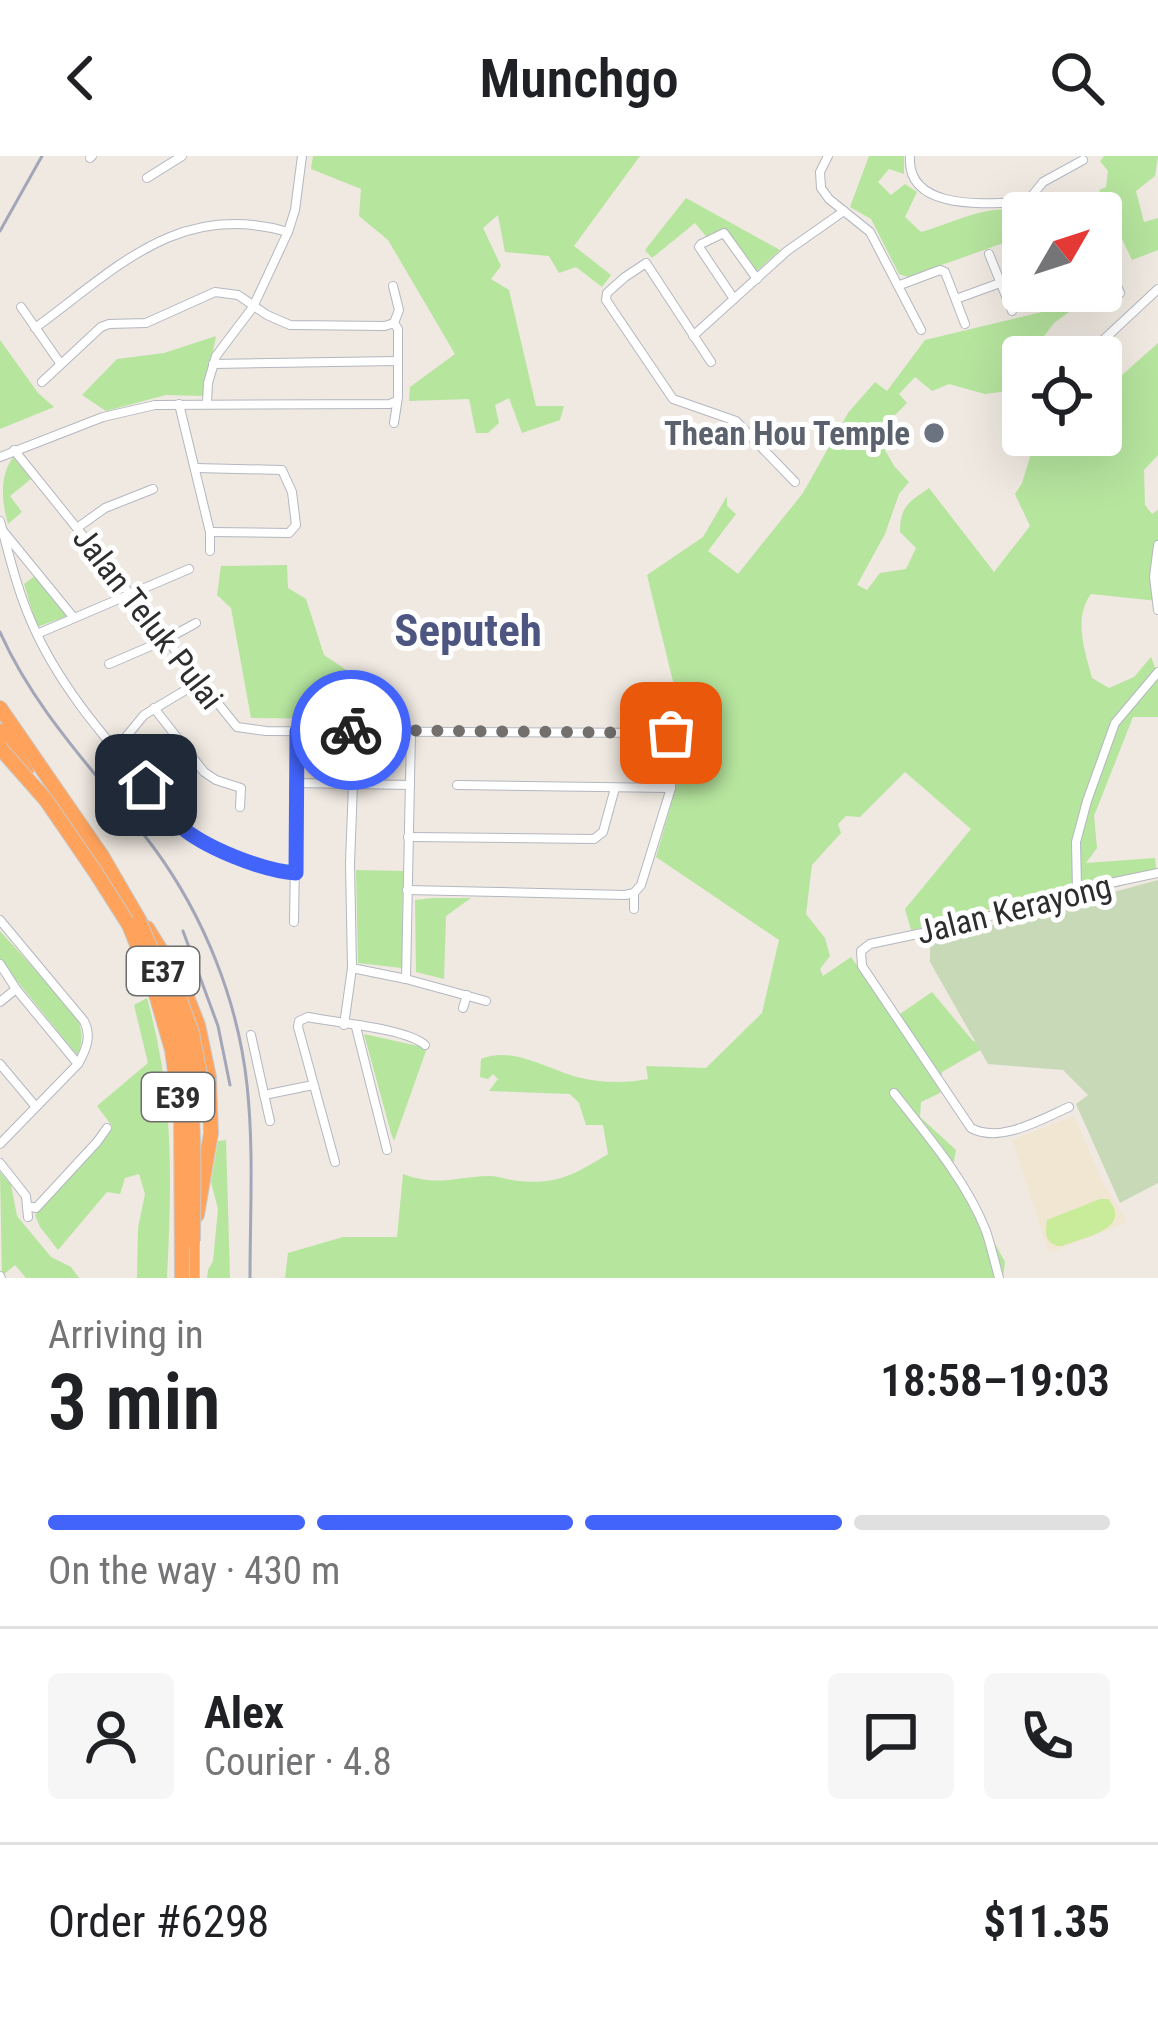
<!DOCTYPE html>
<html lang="en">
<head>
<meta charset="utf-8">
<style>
  :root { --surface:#fff; --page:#f6f6f6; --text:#202124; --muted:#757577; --line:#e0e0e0; --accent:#4264fb }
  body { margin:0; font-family:"Roboto Condensed",sans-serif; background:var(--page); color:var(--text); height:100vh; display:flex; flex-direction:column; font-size:45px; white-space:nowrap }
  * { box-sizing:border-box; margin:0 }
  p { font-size:39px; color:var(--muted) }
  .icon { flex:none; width:66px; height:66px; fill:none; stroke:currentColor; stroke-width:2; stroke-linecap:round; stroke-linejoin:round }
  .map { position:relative; height:1122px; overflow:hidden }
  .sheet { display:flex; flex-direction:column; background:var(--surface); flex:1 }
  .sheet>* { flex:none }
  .needle { width:78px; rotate:51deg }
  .tools { position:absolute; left:1002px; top:36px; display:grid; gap:24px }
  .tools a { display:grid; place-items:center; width:120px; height:120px; border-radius:12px; background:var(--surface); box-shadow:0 12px 48px #0002; font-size:60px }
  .pin { position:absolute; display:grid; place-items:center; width:102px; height:102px; color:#fff; margin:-51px; border-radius:24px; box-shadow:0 6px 18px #0006 }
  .courier { position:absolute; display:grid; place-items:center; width:120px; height:120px; margin:-60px; border:9px solid #4264fb; border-radius:50%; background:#fff; color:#222; box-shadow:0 3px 15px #0007 }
  .overview em { font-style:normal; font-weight:600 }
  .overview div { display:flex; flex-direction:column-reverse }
  .overview { display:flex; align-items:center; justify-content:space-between; height:204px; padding:0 48px }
  h1 { font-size:78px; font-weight:600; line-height:90px }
  .bar { display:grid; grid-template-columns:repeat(4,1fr); gap:18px 12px; align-content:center; height:144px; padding:0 48px }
  .bar i { height:15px; border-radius:9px; background:var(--line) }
  .bar .on { background:var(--accent) }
  .bar p { grid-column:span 4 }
  .line { display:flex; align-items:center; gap:30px; padding:0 48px; border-top:3px solid var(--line) }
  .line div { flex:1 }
  .round { display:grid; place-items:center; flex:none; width:126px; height:126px; border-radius:12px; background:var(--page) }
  header { display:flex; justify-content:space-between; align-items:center; height:156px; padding:0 48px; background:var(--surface); font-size:54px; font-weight:600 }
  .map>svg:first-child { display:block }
</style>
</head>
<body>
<header><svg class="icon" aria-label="back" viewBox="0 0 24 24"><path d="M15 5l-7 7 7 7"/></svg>Munchgo<svg class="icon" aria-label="search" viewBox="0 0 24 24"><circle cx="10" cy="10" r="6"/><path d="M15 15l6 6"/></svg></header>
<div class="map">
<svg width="1158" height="1122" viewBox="0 0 1158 1122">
  <rect width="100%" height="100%" fill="#efe9e1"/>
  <polygon fill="#f0e6d1" points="1074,960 1105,1031 1128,1066 1049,1097 1012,984"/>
  <g fill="#b6e59e">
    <polygon points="313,0 640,0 574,90 611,119 602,131 576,111 559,117 549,100 505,96 498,59 483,72 501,110 491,123 509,134 536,250 564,250 560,264 522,277 509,242 495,249 499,267 488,277 476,277 469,243 409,245 410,231 455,198 388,84 359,60 361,33 311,13"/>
    <path d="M869,0H904V18L889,13L878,26L891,39L905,28L917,36L905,61L921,76C951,68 994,44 1024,57L1023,80L908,121L899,118L871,63L850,51Z"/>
    <polygon points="1104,0 1158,0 1155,20 1136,35 1144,66 1158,62 1158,94 1132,104 1099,34 1106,31 1108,15 1100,5"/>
    <polygon points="686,42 780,94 750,121 751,111 724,75 709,84 695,67 652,102 645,94"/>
    <path d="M1067,150L1069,156L1054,167L1028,201H1023C1023,214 1009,222 1007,235L985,238L949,228L932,235L915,221L899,238L907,247L876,278L894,310L909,326L899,338L885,378L857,429L867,434L880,417L906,413L916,392L900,376C900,350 909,346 929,332L994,416L1030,370L1015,338L1022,327L1037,279H1045L1042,289L1063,279H1101V242L1122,219L1158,187V299L1144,314L1145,349L1152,358L1158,354V445L1091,438C1073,462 1085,496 1092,522L1109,532L1134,521L1151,501L1158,519V561H1133L1094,660L1097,692L1086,707L1155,702L1157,720L1047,750L1044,734L962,763L911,774L905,753L971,673L905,616L860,661L846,660L838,668L841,677L812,709L806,758L825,782L830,800L820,813L823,820L851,801L894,862L932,836L973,885L989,889L942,916L940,937L921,946L920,961L956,994L953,1010L1005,1106L1003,1122H285L288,1097L343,1081H397L403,1018C438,1031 454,1021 489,1020C499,1020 508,1024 518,1025C558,1029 575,1018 608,998L603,969H586L579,947L570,938L489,935L498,923L493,918L488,923L480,921L481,903C512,889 551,915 581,922C603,927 627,927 648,923L646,910L706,912L762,857L779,784L656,701L682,610L684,578L677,568L681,564L679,550L647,419L703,381L727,340V350L736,358L708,395L738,418L803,337L848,257L875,226L887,235L925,184Z"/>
    <polygon points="216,180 204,240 166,239 106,255 82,239 117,203 164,197"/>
    <polygon points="0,184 38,237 54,251 0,273"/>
    <path d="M13,301L31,323L10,340L22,356L8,368C1,343 0,320 13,301Z"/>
    <polygon points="287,409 288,432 306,443 324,499 348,515 350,563 251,562 231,452 217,439 221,410"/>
    <polygon points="36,419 70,459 37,471 24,428"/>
    <polygon points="356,714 403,715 402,812 358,807"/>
    <polygon points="433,742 471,742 446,760 444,823 416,816 415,744"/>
    <path d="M0,775L76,859C82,871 84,887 77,899L0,804Z"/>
    <path d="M147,842C174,939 172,1022 167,1122H137L138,1072L145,1038L139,1018L125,1022L120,1038L107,1036L58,1094L40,1071L35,1059L102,987L112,970L97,950L148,907L134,849Z"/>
    <polygon points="364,878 427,892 394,985 391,977"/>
    <polygon points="226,984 230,1122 207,1122 208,1114 213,1105 218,1053 211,1026 218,985"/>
    <polygon points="0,1016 11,1029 17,1060 51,1101 71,1111 79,1122 26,1122 15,1109 2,1120"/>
  </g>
  <polygon fill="#c8d9b8" points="1158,724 1158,1027 1120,1047 1076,948 1088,939 1063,914 988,908 930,806 930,786"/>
  <path fill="#c9ec9a" d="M1100,1043H1108C1134,1073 1084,1081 1062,1090H1057C1043,1084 1046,1076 1047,1064Z"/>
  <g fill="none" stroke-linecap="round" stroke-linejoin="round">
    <g stroke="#b4b7c1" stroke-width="10">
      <g id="minor">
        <polyline points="828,0 820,16 821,32 829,43 870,76 921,174"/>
        <path d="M910,0C906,57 991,47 1027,46L1038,57"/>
        <polyline points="90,2 92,0"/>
        <polyline points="147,22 182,0"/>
        <polyline points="1027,46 1043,26 1083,4"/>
        <polyline points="1101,92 1120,137"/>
        <polyline points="989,98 1012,155"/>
        <polyline points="900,129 940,114 945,116 965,168"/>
        <polyline points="393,130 399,154 394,167 398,173 398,241 394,267"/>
        <polyline points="1075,135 1080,148"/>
        <polyline points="734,143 699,91 701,88 724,77 757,123"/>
        <polyline points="956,143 1000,127"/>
        <polyline points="21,151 60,207"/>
        <path d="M35,172C116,113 178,44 288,76"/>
        <polyline points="693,180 787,95 844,55"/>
        <polyline points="1085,201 1158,133"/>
        <polyline points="711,206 646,107 625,121 607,137 606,144 673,243 736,265 795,326"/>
        <polyline points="213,208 398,205"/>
        <polyline points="42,226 101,171 109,168 146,167 215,136 238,139 267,159 290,169 385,170 394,167"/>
        <polyline points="207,247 208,227 216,200 253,151 288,76 295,54 302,0"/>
        <polyline points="179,248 210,376 210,395"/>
        <polyline points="14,294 237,571 266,575 671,577 675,581 671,632 641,729 634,737 625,739 407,734"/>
        <polyline points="0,301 103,261 155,249 390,248 396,245"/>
        <polyline points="196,312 282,314 292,336 296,369 289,377 210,376"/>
        <path d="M0,365C9,399 17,433 31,465C63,541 123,601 175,664C200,689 260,716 296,717"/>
        <polyline points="77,372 105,352 153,333"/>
        <polyline points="3,375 74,462"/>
        <polyline points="1158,389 1154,421 1158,454"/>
        <polyline points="37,478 189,413"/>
        <polyline points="109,508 165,484 196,467"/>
        <polyline points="154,552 204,616 216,624 241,632 240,651"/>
        <polyline points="116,593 144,559 199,526"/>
        <polyline points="295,627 410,629"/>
        <polyline points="457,629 671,632"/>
        <polyline points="408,681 594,683 603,676 615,632"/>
        <polyline points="1077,734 1076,686 1087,645 1115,567 1158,516"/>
        <polyline points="634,737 634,753"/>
        <path d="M0,764L84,865C92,880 86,894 78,908L0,988"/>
        <polyline points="294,766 297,575"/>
        <polyline points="0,808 16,833 78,908"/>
        <polyline points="352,812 406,823 486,845"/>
        <polyline points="406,823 411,574"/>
        <polyline points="0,846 16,833"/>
        <polyline points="463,852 467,839"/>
        <polyline points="344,869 352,812 350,707 353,628"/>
        <polyline points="356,871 387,994"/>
        <polyline points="251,879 270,965"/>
        <polyline points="0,908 36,951"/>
        <path d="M894,937C927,979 966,1024 986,1075C991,1090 995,1107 999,1122"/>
        <polyline points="264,939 313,929"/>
        <path d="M1069,951C1042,963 1000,988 971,972L862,810L861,795L870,788L960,769L1077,734L1158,717"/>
        <path d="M335,1006L298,871L299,865L308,861C337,867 405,872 425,889"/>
        <polyline points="0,1007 26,1040 28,1061"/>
        <polyline points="27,1050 36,1052 97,986 107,972"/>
        <polyline points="0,1120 1,1122"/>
      </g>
    </g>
    <g stroke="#c9c9c9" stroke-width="16">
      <g id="highway">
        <polyline points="0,552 102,700 145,774"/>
        <polyline points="0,575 26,615"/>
        <polyline points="147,772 182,828 198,869 209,921 211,977 197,1059"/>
        <polyline points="192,1077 192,1122"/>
      </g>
    </g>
    <use href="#minor" stroke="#fff" stroke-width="8"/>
    <use href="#highway" stroke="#ffa35c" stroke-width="14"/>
    <g stroke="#a3a6b8" stroke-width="3">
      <polyline points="0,75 42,0"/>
      <path d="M0,476C37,559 100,620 154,692C204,760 238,845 247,929C254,993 250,1058 250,1122"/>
      <polyline points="183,775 218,870 230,929"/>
    </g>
    <g stroke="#c9c9c9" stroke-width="16" stroke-linecap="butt">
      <g id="highway-bridge">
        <polyline points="0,592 46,644 96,717 129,769 153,828 172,894 181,958 182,1122"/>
        <path d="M139,765C157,805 172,845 182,888C197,951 193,1021 193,1085"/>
        <polyline points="174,827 192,877 200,919"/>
      </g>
    </g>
    <use href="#highway-bridge" stroke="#ffa35c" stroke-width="14"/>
  </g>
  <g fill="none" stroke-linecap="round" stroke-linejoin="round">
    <polyline stroke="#726f6d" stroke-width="12" stroke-dasharray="0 21.6" points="351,574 671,577"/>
    <path stroke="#4264fb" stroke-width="15" d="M146,629C156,642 166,656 178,668C202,691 263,715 296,717L297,575L351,574"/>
  </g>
  <circle fill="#6b7280" stroke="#fff" stroke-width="4.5" cx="934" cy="277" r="12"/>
  <g text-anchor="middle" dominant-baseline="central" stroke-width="10" stroke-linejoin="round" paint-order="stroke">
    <g fill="#fff" stroke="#6d6d6d" stroke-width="3">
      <rect x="127" y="791" width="72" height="48" rx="9"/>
      <rect x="142" y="917" width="72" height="48" rx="9"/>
    </g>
    <g font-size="30" font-weight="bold" fill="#2e2e2e">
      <text x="163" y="815">E37</text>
      <text x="178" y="941">E39</text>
    </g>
    <g font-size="33" font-weight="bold" fill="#5b616d" stroke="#fff" text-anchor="end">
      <text x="910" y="277">Thean Hou Temple</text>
    </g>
    <g font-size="33" fill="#2e2e2e" stroke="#fff">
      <text transform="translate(148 462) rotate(52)">Jalan Teluk Pulai</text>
      <text transform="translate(1014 753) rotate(-14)">Jalan Kerayong</text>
    </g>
    <g font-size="45" font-weight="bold" fill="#4d5680" stroke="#fff">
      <text x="468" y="474">Seputeh</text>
    </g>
  </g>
</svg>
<div class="tools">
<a><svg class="needle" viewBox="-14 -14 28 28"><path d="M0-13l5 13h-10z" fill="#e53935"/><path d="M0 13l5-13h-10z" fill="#757577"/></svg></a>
<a><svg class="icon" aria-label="locate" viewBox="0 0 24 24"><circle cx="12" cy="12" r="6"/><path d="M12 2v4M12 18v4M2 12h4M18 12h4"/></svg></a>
</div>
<div class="pin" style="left:671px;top:577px;background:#ea580c"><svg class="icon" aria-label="bag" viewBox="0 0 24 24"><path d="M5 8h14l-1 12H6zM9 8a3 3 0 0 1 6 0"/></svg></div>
<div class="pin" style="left:146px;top:629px;background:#1f2937"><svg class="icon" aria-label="home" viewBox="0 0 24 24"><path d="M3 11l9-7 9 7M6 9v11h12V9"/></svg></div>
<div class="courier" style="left:351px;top:574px"><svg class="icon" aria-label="bike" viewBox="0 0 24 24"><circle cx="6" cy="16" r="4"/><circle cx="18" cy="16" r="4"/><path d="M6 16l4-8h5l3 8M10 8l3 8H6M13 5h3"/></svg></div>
</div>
<section class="sheet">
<div class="overview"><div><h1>3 min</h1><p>Arriving in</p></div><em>18:58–19:03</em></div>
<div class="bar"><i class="on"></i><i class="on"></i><i class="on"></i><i></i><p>On the way · 430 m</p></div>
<div class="line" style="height:216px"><a class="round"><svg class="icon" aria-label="person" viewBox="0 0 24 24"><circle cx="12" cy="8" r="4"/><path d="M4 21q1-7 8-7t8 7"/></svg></a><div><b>Alex</b><p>Courier · 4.8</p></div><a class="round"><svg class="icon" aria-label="chat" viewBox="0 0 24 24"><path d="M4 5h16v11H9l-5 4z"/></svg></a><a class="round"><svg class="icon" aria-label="phone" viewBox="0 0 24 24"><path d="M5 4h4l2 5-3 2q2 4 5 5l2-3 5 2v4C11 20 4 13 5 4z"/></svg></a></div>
<div class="line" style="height:156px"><div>Order #6298</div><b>$11.35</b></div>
</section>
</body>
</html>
